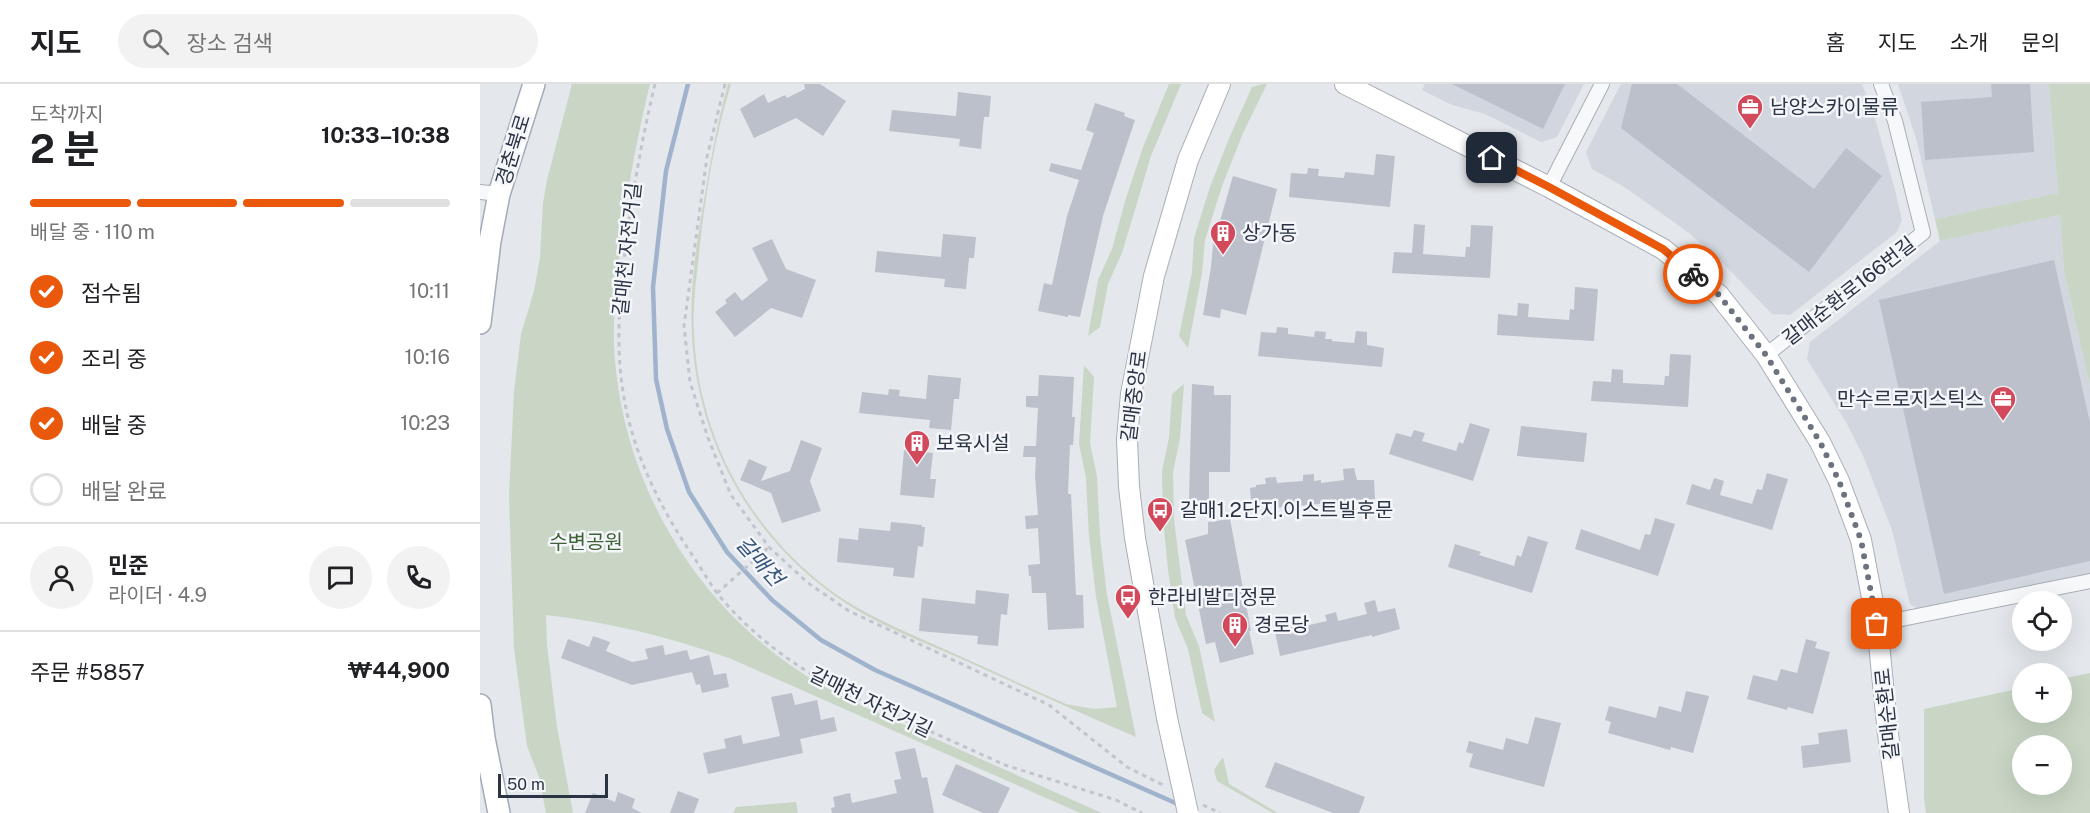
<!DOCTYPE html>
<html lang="ko">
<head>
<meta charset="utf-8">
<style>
  :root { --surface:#fff; --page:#f2f2f2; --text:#202124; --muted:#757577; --line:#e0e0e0; --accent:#ea580c }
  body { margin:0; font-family:"Public Sans","Noto Sans KR",sans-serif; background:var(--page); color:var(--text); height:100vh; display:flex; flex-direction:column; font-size:22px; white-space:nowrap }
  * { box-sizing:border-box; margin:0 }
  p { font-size:20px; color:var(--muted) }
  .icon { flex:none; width:33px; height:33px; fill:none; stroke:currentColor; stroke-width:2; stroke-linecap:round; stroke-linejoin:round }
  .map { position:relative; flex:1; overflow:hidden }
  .sheet { display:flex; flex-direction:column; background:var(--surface); width:480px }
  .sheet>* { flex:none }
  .tools { position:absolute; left:1532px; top:507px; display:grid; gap:12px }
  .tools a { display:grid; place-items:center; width:60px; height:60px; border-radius:50%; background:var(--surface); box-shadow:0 6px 24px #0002; font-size:30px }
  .scale { position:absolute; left:18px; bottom:15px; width:110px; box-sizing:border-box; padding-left:6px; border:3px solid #2b3445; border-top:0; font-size:16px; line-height:21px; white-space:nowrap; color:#2b3445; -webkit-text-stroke:4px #f4f6f9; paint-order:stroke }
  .pin { position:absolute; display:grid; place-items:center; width:51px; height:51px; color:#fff; margin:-26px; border-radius:12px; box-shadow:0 3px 9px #0006 }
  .courier { position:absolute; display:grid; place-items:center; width:60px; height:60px; margin:-30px; border:4px solid #ea580c; border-radius:50%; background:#fff; color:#222; box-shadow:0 2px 8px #0007 }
  .head em { font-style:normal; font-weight:700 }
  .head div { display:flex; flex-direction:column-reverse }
  .head { display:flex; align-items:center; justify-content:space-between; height:102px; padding:0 30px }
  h1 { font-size:39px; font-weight:700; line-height:45px }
  .bar { display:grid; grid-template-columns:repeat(4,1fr); gap:9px 6px; align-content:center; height:72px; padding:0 30px }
  .bar i { height:8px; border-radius:4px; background:var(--line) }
  .bar .active { background:var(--accent) }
  .bar p { grid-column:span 4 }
  .line { display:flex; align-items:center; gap:15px; padding:0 30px; border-top:2px solid var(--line) }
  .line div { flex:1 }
  .round { display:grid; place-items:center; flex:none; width:63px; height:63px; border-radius:32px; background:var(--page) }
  ol { padding:0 30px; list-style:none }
  li { display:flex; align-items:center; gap:18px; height:66px }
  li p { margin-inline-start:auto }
  li .icon { padding:6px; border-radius:50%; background:var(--accent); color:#fff; stroke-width:4 }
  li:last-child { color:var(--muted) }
  li i { width:33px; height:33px; border:3px solid var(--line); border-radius:50% }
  header { display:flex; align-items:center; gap:36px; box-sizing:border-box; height:84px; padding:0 30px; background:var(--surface); border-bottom:2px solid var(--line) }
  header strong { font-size:28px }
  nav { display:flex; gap:33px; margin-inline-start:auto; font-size:21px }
  .search { width:420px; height:54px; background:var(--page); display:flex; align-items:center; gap:15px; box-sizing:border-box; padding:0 21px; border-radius:33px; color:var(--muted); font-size:22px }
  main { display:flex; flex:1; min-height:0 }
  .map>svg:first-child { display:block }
</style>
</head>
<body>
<header>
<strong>지도</strong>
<div class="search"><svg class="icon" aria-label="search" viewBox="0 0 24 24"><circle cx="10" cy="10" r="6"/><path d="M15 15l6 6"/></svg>장소 검색</div>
<nav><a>홈</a><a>지도</a><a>소개</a><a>문의</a></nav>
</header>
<main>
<section class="sheet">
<div class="head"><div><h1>2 분</h1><p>도착까지</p></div><em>10:33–10:38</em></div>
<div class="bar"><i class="active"></i><i class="active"></i><i class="active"></i><i></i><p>배달 중 · 110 m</p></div>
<ol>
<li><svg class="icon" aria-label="check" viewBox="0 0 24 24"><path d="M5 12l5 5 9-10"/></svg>접수됨<p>10:11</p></li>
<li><svg class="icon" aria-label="check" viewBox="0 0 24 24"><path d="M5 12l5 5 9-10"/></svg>조리 중<p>10:16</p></li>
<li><svg class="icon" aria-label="check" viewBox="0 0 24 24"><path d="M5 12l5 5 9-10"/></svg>배달 중<p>10:23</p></li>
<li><i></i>배달 완료</li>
</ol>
<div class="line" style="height:108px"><a class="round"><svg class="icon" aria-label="person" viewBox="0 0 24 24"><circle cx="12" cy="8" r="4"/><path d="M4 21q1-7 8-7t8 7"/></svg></a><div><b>민준</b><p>라이더 · 4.9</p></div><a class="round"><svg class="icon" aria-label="chat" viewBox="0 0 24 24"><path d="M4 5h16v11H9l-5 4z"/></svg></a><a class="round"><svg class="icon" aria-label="phone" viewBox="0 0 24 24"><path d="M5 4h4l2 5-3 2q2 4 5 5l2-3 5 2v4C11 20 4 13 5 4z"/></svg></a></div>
<div class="line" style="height:78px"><div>주문 #5857</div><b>₩44,900</b></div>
</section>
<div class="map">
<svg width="1610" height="729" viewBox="0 0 1610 729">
  <rect width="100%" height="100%" fill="#e4e7ec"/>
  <g fill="#d2d6de">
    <polygon points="945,0 1104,0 1077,53 1061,58 1005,30 972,21 942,6"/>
    <polygon points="1141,0 1382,0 1394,31 1414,102 1422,136 1417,148 1310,231 1292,230 1238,174 1209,149 1146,104 1112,85 1106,68"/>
    <polygon points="1418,0 1569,0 1578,109 1455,135 1436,54"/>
    <polygon points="1580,131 1584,187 1610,302 1610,489 1439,526 1430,520 1412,446 1384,374 1367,340 1327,275 1330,258 1460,157"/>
  </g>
  <g fill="#c9d6c5" fill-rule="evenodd">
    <path d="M92,0H170C156,58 145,116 139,176C136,204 133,232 134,260C140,395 212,518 325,591C361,614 401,630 440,648C501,675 561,702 622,729H600L249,574C189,553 129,538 66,531L67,561L77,643L93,729H66L59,693L47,662L34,564L29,412L34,308L41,250L54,207L60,174L63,119L67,96Z"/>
    <path d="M248,0H251C235,52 226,107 220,160C217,190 212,220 214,250C218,351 269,446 350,506C384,531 424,547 462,564C504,583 545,602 586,620L614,625L637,623L616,513L609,453L606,394L599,360L604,281L614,293L610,359L617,392L620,452L627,511L656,653C596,627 537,600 477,573C440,557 401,542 367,520C275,461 217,360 212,251C209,205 217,156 225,111C231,74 238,36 248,0Z"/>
    <polygon points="689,0 701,0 671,72 642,169 628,200 620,243 608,252 618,196 632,165 646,114 663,63"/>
    <polygon points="783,0 787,0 763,49 742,102 725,156 722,189 708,264 699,252 712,188 714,154 730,103 750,52 772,3"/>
    <polygon points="1569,0 1610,0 1610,302 1584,187 1580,131 1460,157 1455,135 1578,109"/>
    <polygon points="704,300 700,355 693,388 694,436 706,531 719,562 735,638 722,629 708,565 695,534 688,485 683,436 682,387 689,354 692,310"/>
    <path d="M1610,589V729H1446L1444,713V625L1542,604V628H1581V595ZM1542,662H1581V700H1542Z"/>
    <polygon points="743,673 749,700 798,729 793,729 737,697 734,686"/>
    <polygon points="316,718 318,729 253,729 256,723"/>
  </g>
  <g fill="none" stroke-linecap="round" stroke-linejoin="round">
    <polyline stroke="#9fb4cc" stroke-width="4.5" points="208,0 186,87 173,203 176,295 187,345 209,408 247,468 292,516 341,556 395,586 700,721"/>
  </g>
  <g fill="#bbc0ca">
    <polygon points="324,0 340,0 366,17 343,52 316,34 274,54 260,25 284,10 288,19 305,11 307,14 325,5"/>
    <polygon points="972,0 1085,0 1063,45"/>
    <polygon points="1152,0 1197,0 1334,105 1366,64 1402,92 1329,188 1141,44"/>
    <polygon points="1511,0 1550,0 1554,68 1445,76 1441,18 1512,13"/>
    <polygon points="478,8 511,12 509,33 504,33 501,65 479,62 480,55 409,47 412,26 476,32"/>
    <polygon points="615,19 645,29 644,32 655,36 623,132 600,233 588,231 588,233 558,227 564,199 572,201 587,132 599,96 569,87 571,79 601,86 614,49 606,46"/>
    <polygon points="896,70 915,72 910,123 809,113 811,89 827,90 828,84 839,85 838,92 864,94 865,88 894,91"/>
    <polygon points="753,92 797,105 766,231 741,225 740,234 723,231 731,183 733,161"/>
    <polygon points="934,140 945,141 943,170 985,173 986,163 990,163 991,141 1013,142 1010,194 912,189 914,168 932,169"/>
    <polygon points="463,150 496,153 494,174 489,174 486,205 464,203 465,195 395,188 397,167 461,173"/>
    <polygon points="292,155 306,185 336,196 322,234 291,224 255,253 235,228 247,219 245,216 255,208 262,217 288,196 272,164"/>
    <polygon points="1574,176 1610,339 1610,477 1464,510 1399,216"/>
    <polygon points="1095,203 1118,205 1114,257 1017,251 1018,230 1037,232 1038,219 1049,220 1048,233 1089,236 1090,225 1094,226"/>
    <polygon points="797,243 808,244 808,250 834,253 835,247 846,248 845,255 852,255 852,257 874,259 876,247 887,248 887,261 904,264 902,283 778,272 781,248 796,249"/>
    <polygon points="1190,270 1211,271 1208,323 1111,317 1113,297 1131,298 1132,285 1143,286 1143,299 1184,301 1185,292 1189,292"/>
    <polygon points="448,291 481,294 479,315 474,315 471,346 449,344 450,336 379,329 382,308 408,311 409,305 420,306 419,312 446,315"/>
    <polygon points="559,291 594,293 592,333 595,333 593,361 590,361 588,410 591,410 596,511 603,511 604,544 568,546 566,509 552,509 551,492 549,492 548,481 560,480 558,444 546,445 545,432 558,431 555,392 556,373 543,373 544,362 556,362 558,324 546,323 546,312 558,312"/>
    <polygon points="712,300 734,302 734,311 751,311 750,388 729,388 729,417 709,417"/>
    <polygon points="990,339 1010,345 993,397 909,370 916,349 931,353 934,346 945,349 942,357 976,367 979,358 983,360"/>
    <polygon points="1041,342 1107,349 1104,378 1037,372"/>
    <polygon points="321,356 342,364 330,397 341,427 302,439 291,409 260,396 269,375 287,383 281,397 310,387"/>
    <polygon points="424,366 453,369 450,395 456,395 454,414 420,411"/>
    <polygon points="874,384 877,396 894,396 895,415 793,424 793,418 771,417 770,404 776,403 776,401 786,400 785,394 796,393 797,399 823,397 823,391 834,390 834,397 841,396 841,399 864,396 863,385"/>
    <polygon points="1287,389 1308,395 1292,446 1206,420 1212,400 1230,406 1234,394 1244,397 1240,411 1272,420 1277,405 1282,406"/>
    <polygon points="1175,434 1195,440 1178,492 1095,465 1101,445 1160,466 1165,450 1170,451"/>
    <polygon points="750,435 771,547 769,547 774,570 740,579 735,558 726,560 705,456 728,450 728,438"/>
    <polygon points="411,438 442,441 442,443 445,443 443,463 438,462 434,494 413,492 414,484 357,478 359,454 378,456 379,444 410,447"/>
    <polygon points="1048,452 1068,458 1052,509 968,483 975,460 1001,468 999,471 1034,482 1037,471 1041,473"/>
    <polygon points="496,506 529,510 527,531 521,530 518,562 497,560 498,552 439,547 442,514 495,520"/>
    <polygon points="895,516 898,528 915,524 920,545 892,553 892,551 800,572 795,548 810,545 808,539 819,537 821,543 847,537 845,531 856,528 858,537 887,530 884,519"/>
    <polygon points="113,552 130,558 126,567 152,578 168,575 165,565 183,561 185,571 207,566 210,576 229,571 234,591 246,589 249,603 222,609 220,600 216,601 212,588 152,601 81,574 88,555 109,563"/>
    <polygon points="1326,555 1337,558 1335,564 1350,568 1333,630 1308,623 1307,626 1267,615 1273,591 1297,597 1301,585 1317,589"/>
    <polygon points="1206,607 1229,612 1213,669 1191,663 1190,666 1128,649 1131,638 1125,636 1129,622 1176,634 1179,622 1201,628"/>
    <polygon points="312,609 315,621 337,616 341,636 354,633 357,647 320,655 323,669 228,690 223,669 246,664 244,655 261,651 263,660 300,652 291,613"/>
    <polygon points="1055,633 1081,639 1064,703 989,683 993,670 986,668 989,657 1023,666 1026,654 1048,660"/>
    <polygon points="1367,645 1371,678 1323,684 1321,662 1339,660 1338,649"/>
    <polygon points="435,664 442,694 447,693 454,729 352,729 351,724 355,723 353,713 370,709 372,719 417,709 414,696 421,695 415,668"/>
    <polygon points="795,678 885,713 879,729 853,729 785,703"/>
    <polygon points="476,680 530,704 518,729 503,729 462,711"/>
    <polygon points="198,707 219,715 214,729 190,729"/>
    <polygon points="138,708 155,715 152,724 162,729 105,729 113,709 135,718"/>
  </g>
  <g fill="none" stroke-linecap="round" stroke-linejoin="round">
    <g stroke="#a9aeb7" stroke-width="16">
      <g id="street">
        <polyline points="1069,103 1122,0"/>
        <polyline points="0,108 19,110"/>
        <polyline points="1286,271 1443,149 1415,37 1401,0"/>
        <polyline points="1397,540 1610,497"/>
      </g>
    </g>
    <g stroke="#a9aeb7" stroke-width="22">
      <g id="secondary">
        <polyline points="865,0 1069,103 1183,165 1239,211 1286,271 1340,358 1359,397 1381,456 1397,540 1408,650 1419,729"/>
        <polyline points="687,634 655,454 649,403 647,355 651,310 674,192 708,76 740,0"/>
      </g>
    </g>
    <g stroke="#a3abb8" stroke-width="24">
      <g id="primary">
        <polyline points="0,239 10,157 19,110 54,0"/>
        <polyline points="0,621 4,654 19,729"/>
      </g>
    </g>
    <g stroke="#c2c5cb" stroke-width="3" stroke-dasharray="4.5 4.5" stroke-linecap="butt">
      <path d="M175,0C163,50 154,100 147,152C140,207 134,263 145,319C155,374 183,429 215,475C222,486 229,498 237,509C271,551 314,582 361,607L525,681L636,716L662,729"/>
      <polyline points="245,0 227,73 204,242 210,298 228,354 251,411 289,463 328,499 369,527 569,621 647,683 685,702"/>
      <polyline points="237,509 289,463"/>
      <polyline points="723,721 740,729"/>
    </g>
    <use href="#street" stroke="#f7f8fa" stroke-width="14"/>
    <use href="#secondary" stroke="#fff" stroke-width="20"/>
    <use href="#primary" stroke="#fff" stroke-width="21"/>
    <g stroke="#a9aeb7" stroke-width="22" stroke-linecap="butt">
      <polyline id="secondary-bridge" points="687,634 708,729"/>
    </g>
    <use href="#secondary-bridge" stroke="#fff" stroke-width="20"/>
  </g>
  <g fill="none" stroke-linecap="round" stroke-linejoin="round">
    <polyline stroke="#6c737f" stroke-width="6" stroke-dasharray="0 10.8" points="1213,190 1239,211 1286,271 1340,358 1359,397 1381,456 1397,540"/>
    <polyline stroke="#ea580c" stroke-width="8" points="1012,74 1069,103 1183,165 1213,190"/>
  </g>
  <defs>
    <g id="office-pin" transform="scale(1.35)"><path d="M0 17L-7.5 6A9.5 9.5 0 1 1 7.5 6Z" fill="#d1495b" stroke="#f4f6f9"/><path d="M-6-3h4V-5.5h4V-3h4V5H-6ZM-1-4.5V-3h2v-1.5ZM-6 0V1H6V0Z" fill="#fff"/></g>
    <g id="building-pin" transform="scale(1.35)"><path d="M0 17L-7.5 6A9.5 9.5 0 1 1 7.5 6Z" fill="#d1495b" stroke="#f4f6f9"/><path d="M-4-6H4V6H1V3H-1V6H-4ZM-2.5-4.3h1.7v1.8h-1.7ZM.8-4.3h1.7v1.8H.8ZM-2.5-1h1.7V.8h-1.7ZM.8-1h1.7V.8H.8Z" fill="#fff"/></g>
    <g id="bus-pin" transform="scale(1.35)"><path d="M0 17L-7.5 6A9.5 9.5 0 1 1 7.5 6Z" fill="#d1495b" stroke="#f4f6f9"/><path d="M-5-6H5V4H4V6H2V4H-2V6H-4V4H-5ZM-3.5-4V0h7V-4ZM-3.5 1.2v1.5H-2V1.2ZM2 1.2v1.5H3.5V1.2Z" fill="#fff"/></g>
  </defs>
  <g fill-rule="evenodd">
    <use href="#office-pin" x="1270" y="23"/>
    <use href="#building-pin" x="743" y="149"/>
    <use href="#office-pin" x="1523" y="315"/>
    <use href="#building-pin" x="437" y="359"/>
    <use href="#bus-pin" x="680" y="426"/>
    <use href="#bus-pin" x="648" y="513"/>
    <use href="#building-pin" x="755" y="541"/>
  </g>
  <g text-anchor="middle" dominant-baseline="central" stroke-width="5" stroke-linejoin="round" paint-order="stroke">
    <g font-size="20" fill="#2b3445" stroke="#f4f6f9" text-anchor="start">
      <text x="1290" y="23">남양스카이물류</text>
      <text x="762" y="149">상가동</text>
      <text x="1504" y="315" text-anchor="end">만수르로지스틱스</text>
      <text x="456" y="359">보육시설</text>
      <text x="700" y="426">갈매1.2단지.이스트빌후문</text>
      <text x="668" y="513">한라비발디정문</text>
      <text x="774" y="541">경로당</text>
    </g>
    <g font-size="20" fill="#2b3445" stroke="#f4f6f9">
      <text transform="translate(33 66) rotate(-73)">경춘북로</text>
      <text transform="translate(147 165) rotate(-84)">갈매천 자전거길</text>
      <text transform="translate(1369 207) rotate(-38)">갈매순환로166번길</text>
      <text transform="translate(654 312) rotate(-83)">갈매중앙로</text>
      <text transform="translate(391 618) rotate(26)">갈매천 자전거길</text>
      <text transform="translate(1407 630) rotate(-96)">갈매순환로</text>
    </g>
    <g font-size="20" fill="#3f6138" stroke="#f4f6f9">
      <text x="106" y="458">수변공원</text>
    </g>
    <g font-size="21" font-style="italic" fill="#34527a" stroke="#f4f6f9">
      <text transform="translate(280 477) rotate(48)">갈매천</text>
    </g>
  </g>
</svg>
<div class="tools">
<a><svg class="icon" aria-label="locate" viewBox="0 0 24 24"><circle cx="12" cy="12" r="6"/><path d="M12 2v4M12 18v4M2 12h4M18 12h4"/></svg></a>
<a>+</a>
<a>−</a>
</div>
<div class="scale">50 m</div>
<div class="pin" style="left:1397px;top:540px;background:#ea580c"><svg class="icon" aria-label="bag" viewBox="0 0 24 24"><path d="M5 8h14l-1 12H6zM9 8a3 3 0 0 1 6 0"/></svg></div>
<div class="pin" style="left:1012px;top:74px;background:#1f2937"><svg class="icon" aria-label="home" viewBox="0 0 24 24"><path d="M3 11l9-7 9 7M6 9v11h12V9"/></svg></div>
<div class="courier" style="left:1213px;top:190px"><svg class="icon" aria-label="bike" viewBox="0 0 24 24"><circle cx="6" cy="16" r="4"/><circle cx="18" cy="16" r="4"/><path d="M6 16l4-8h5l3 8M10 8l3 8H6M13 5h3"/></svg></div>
</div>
</main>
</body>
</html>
